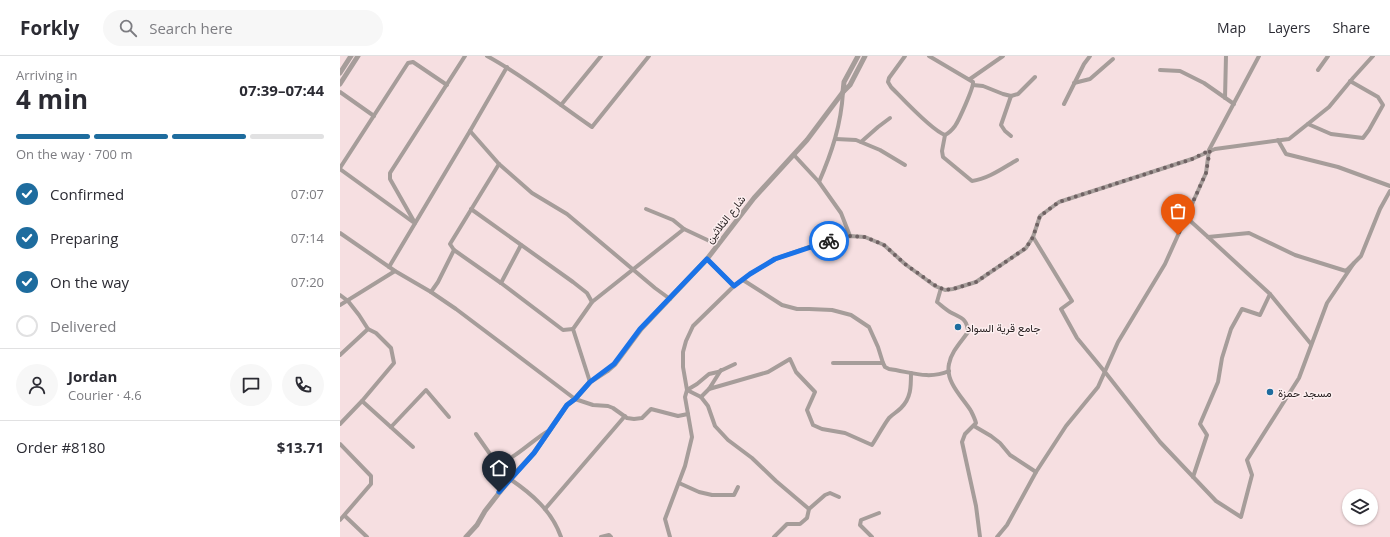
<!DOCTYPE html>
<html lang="en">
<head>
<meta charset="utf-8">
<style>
  :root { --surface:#fff; --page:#f7f7f7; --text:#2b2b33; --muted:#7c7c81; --line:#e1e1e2; --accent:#1e6c9e }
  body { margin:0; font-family:"Open Sans",Vazirmatn,sans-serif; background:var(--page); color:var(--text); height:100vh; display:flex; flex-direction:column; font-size:15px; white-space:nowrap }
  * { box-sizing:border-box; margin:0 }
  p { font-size:13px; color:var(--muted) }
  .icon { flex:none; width:22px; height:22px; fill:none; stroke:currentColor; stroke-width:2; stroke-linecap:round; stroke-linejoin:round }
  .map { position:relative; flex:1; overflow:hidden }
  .details { display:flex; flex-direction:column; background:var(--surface); width:340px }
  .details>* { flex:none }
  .controls { position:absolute; left:1002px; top:433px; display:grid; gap:8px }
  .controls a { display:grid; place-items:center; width:36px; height:36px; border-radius:50%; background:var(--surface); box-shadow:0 1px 3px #0004; font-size:20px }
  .pin { position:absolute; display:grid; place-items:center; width:34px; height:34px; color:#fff; margin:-41px -17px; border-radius:50% 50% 50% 0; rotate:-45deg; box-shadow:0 0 4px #0007 }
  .pin .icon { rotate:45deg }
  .courier { position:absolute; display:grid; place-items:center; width:40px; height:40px; margin:-20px; border:3px solid #1a73e8; border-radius:50%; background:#fff; color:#222; box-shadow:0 1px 5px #0007 }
  .head em { font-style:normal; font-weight:700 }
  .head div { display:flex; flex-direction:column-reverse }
  .head { display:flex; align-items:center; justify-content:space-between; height:68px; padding:0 16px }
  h1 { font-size:26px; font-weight:700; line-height:30px }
  .bar { display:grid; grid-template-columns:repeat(4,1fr); gap:6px 4px; align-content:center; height:48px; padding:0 16px }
  .bar i { height:5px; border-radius:3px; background:var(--line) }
  .bar .current { background:var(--accent) }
  .bar p { grid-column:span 4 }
  .line { display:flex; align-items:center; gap:10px; padding:0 16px; border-top:1px solid var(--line) }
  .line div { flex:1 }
  .round { display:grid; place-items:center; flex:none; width:42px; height:42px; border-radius:21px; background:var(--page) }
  ol { padding:0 16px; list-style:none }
  li { display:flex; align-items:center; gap:12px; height:44px }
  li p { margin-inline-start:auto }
  li .icon { padding:4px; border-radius:50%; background:var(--accent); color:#fff; stroke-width:4 }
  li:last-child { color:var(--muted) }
  li i { width:22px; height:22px; border:2px solid var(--line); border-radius:50% }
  header { display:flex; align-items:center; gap:24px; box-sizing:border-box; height:56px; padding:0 20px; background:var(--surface); border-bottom:1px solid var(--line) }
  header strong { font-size:19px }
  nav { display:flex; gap:22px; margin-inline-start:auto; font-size:14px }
  .search { width:280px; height:36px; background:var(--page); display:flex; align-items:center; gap:10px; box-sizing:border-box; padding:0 14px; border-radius:22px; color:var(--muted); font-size:15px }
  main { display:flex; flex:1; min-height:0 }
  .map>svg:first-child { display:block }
</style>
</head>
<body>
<header>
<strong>Forkly</strong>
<div class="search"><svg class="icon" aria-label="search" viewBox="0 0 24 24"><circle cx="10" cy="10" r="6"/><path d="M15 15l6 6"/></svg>Search here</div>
<nav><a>Map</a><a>Layers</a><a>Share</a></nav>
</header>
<main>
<section class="details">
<div class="head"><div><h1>4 min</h1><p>Arriving in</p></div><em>07:39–07:44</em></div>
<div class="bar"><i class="current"></i><i class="current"></i><i class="current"></i><i></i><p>On the way · 700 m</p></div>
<ol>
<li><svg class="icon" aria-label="check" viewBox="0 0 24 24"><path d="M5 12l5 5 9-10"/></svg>Confirmed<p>07:07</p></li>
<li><svg class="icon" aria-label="check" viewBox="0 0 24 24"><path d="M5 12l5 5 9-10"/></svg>Preparing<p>07:14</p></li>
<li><svg class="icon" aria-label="check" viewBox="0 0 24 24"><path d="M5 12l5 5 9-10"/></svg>On the way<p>07:20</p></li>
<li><i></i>Delivered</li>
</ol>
<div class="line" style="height:72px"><a class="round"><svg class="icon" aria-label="person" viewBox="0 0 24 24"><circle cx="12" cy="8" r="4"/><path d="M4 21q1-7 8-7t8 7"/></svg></a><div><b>Jordan</b><p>Courier · 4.6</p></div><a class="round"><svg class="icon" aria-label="chat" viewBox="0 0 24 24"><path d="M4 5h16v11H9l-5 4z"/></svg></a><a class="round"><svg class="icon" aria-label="phone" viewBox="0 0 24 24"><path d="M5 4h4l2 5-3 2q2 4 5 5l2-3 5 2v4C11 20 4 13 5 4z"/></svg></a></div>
<div class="line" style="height:52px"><div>Order #8180</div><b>$13.71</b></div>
</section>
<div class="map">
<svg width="1050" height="481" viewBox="0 0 1050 481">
  <rect width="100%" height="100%" fill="#f6dfe1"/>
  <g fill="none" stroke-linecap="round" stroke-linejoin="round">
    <g stroke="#a69d9a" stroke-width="4">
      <path d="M147,0C184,20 217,47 252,71L309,0"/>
      <path d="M565,0L549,22L548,26L551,31C562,42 592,75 605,79C609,77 612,74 615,70C619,64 634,31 633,26L589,0"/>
      <polyline points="820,14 840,15 864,27 894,48"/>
      <polyline points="978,14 988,0"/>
      <polyline points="630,23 663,0"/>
      <polyline points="734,27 750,23 773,3"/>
      <polyline points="633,29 643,30 663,38 671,40 678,38 695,21"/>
      <polyline points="0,36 34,60"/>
      <polyline points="885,42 886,0"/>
      <polyline points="724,48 744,8 750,0"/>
      <polyline points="221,49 261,0"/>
      <polyline points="968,68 991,78 1023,82 1029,74 1043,49 1038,41 1010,25"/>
      <polyline points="130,75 159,108 192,137 227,158 315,232 330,243"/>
      <path d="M605,79L602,95L603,101L632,125C648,123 663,112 677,104"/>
      <polyline points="671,80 665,75 661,69 671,40"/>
      <polyline points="496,83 516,84 540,94 565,109"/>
      <polyline points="938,84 946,98 998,111 1050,130"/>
      <polyline points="521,86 538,71 550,62"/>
      <polyline points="454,99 479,126 501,157 510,180"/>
      <polyline points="0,112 68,7 73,6 107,29"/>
      <polyline points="0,113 73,166"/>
      <path d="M479,126C492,96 501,69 503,36"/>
      <polyline points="131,153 233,226 247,237 252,246"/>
      <polyline points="306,153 333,164 344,173 378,189"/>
      <polyline points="846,161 868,181 909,177 955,199 1006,215 1021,200 1040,153 1050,135"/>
      <polyline points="75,167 50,123 50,117 125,0"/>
      <polyline points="0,177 55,215 91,236 98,226 114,194 110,188 159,108"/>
      <polyline points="693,181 732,245 721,253 737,282 765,316 820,386 876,445 901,461 912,419 907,404 959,322 987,247 1014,207"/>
      <polyline points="114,194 161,227 223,274 233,273"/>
      <polyline points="367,203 394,230"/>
      <polyline points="49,211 130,75 167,11"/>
      <path d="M403,224L442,249L457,253H469L492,254L511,259L529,271L538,291L543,307L545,311L549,313C571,316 588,324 609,315"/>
      <polyline points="161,227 181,189"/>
      <path d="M601,232L597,246C601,249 605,253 610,256C621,262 627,262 628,276C621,286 611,296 609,308C605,326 623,342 631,355C633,359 635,363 636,367L625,378L622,386L636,450L640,481"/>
      <polyline points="91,236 116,253 235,343 253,349 268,350 273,352 287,362 294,363 302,362 311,353 338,360 348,358"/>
      <polyline points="930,238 971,288"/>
      <polyline points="0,239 8,245 19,259 28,273 36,277 51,292 54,307 22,345 0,368"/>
      <polyline points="0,249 55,215"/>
      <polyline points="0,299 28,273"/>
      <polyline points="493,307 543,307"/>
      <path d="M381,314L369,333L428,316L450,303L456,316L475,336L467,354L473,369L482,373L505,377L532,389C538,380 543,370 549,362C553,358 557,356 561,352C571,342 571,331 571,317"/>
      <polyline points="250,326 233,273 252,246 344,173"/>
      <polyline points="347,334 357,328 369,318 378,316 395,308"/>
      <polyline points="347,334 361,341 369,333"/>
      <polyline points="361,341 368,350 375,370 388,384 412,402 436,425 469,453"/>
      <polyline points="22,345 73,391"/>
      <polyline points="634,370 651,380 660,387 670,399 696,416"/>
      <polyline points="51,371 86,334 109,361"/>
      <path d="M136,378L157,408C174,404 193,383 210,374"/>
      <polyline points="0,388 31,420 31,428 0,464"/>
      <polyline points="853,421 867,379 860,368 878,326 882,302 891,273 902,253 920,259 930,238 868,181"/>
      <path d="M170,423C192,438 212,455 221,481"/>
      <polyline points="339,427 359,436 372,439 394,439 398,431"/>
      <polyline points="205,453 285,360"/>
      <polyline points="5,460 27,481"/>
      <polyline points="261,481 269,479 271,481"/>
      <polyline points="330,481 325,463 345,410 352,381 345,341 347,334 343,311 343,296 346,285 353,270 394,230 410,218 435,203 481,187 510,180 525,181 544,189 565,208 595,230 605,234 613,233 636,226 686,192 693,181 700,160 719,146 852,103 875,93 949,83 989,51 1013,22 1033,0"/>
      <polyline points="434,481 447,468 460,468 467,462 469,453 485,439 490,437 499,441"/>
      <polyline points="532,481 520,469 521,464 539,457"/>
      <polyline points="657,481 667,469 696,416 726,370 758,331 778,286 825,208 866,117 869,94 919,0"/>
    </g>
    <g stroke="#a69d9a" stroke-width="5">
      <polyline points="0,17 11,0"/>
      <polyline points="0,28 18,0"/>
      <polyline points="503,36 504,26 518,0"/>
      <polyline points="126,481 137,469 145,455 170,423 194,397 227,349 235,343 250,326 267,315 275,308 301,273 367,203 414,142 467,84 503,36 510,29 525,0"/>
    </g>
  </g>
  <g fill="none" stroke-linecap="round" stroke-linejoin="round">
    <polyline stroke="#6f6263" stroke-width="4" stroke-dasharray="0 7.2" points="489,185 510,180 525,181 544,189 565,208 596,230 605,234 613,233 636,226 686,192 693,181 700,160 719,146 852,103 870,94 866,117 838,179"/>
    <polyline stroke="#1a73e8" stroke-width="5" points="159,436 194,397 227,349 235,343 250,326 274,308 300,273 367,203 394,230 410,218 435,203 489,185"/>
  </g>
  <g fill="#1e6c9e" stroke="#fdeff0" stroke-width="1.5">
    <circle cx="618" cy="271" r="4"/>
    <circle cx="930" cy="336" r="4"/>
  </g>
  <g text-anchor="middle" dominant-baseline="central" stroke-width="3" stroke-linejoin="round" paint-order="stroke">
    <g font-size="11" fill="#261e1f" stroke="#fdeff0">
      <text transform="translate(385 163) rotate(-52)">شارع الثلاثين</text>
    </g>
    <g font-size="11" fill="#261e1f" stroke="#fdeff0" text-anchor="start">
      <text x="626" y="271">جامع قرية السواد</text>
      <text x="938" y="336">مسجد حمزة</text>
    </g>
  </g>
</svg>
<div class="controls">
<a><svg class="icon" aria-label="layers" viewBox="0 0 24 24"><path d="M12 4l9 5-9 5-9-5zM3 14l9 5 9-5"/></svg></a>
</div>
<div class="pin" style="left:838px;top:179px;background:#ea580c"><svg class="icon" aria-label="bag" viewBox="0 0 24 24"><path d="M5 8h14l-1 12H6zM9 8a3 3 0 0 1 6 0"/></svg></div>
<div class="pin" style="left:159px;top:436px;background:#1f2937"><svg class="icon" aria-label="home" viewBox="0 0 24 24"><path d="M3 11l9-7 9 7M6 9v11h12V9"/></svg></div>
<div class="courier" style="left:489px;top:185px"><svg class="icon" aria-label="bike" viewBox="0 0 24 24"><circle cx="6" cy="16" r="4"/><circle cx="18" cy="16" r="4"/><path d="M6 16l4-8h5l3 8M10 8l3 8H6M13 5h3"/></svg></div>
</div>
</main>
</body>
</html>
